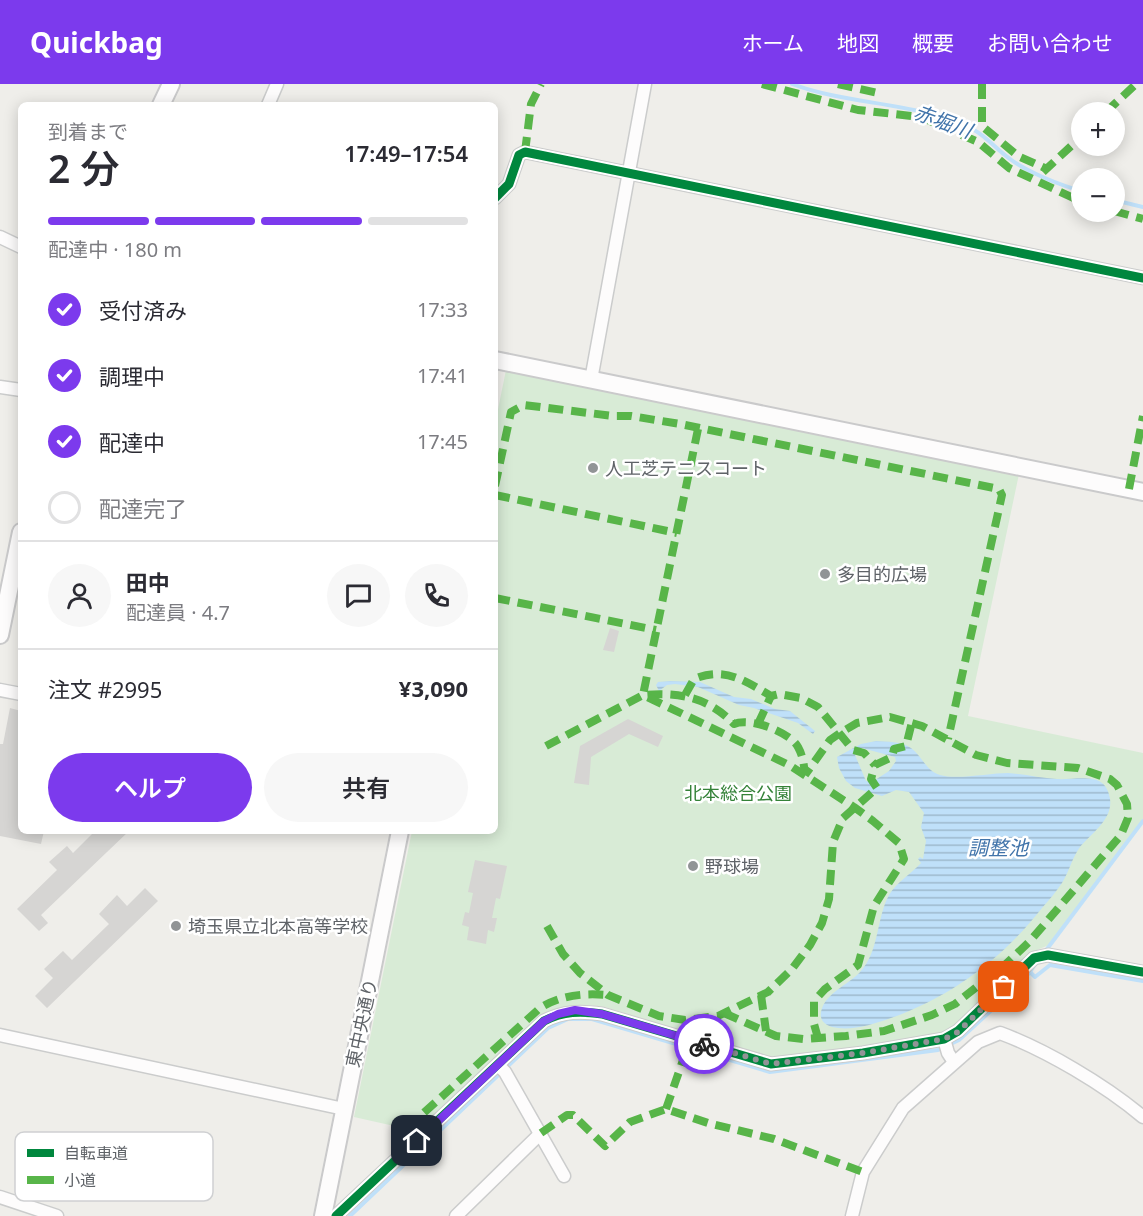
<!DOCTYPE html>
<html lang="ja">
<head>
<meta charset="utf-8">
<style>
  :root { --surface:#fff; --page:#f7f7f7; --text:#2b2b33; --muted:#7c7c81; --line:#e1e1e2; --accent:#7c3aed }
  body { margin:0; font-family:"Noto Sans","Noto Sans JP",sans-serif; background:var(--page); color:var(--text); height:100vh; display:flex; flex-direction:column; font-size:22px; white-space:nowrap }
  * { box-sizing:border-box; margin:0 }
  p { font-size:20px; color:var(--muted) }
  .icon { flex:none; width:33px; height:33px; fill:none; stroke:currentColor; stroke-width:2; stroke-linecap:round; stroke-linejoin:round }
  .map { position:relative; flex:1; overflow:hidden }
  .details { position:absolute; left:18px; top:18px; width:480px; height:732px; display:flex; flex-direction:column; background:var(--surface); border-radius:9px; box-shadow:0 3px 15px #0003 }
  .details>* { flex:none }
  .controls { position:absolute; left:1071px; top:18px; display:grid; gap:12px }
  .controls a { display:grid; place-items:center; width:54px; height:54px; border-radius:50%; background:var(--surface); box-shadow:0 3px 15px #0003; font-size:30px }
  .pin { position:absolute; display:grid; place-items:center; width:51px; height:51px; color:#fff; margin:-26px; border-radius:12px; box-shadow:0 3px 9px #0006 }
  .courier { position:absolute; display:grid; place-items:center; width:60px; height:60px; margin:-30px; border:4px solid #7c3aed; border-radius:50%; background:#fff; color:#222; box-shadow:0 2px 8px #0007 }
  .overview em { font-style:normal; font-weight:600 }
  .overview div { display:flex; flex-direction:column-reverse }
  .overview { display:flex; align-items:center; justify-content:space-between; height:102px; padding:0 30px }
  h1 { font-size:39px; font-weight:600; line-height:45px }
  .bar { display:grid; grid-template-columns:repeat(4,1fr); gap:9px 6px; align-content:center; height:72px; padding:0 30px }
  .bar i { height:8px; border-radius:4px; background:var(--line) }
  .bar .on { background:var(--accent) }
  .bar p { grid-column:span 4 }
  .line { display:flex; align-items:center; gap:15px; padding:0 30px; border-top:2px solid var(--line) }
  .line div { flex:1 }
  .round { display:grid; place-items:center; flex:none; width:63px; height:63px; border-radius:32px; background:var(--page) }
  ol { padding:0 30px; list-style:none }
  li { display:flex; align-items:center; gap:18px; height:66px }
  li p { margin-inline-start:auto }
  li .icon { padding:6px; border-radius:50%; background:var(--accent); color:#fff; stroke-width:4 }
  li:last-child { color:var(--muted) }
  li i { width:33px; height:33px; border:3px solid var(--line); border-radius:50% }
  .action { display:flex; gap:12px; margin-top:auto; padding:12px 30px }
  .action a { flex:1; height:69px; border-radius:36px; background:var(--accent); color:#fff; font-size:24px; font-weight:600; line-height:69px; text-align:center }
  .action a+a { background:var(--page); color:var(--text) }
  header { display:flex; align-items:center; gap:36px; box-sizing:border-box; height:84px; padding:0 30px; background:var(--accent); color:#fff }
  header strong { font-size:28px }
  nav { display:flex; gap:33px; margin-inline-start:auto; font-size:21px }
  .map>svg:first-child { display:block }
</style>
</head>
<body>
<header>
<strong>Quickbag</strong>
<nav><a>ホーム</a><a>地図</a><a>概要</a><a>お問い合わせ</a></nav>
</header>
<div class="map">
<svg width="1143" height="1132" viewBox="0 0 1143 1132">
  <defs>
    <pattern id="water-rules" width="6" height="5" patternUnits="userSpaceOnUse" patternTransform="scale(1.5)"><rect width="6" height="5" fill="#bfe0f9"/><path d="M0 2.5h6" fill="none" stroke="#9eb9cd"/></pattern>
  </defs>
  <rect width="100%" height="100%" fill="#efeeea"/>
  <path fill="#d8ebd6" d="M506,286L1019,390L968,632L1143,669V736L1049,861L1037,866L951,946L938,952L772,975L605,923C579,919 566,922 541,932L409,1054L403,1044L354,1033L412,747H495V340Z"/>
  <g fill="url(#water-rules)" fill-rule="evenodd">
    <polygon points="670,597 700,598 734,613 751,615 775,625 790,627 815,647 813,650 798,639 754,624 739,621 698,603 675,600 667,601 659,607 656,601 658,598"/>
    <path d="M876,657C887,658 901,657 911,664C922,672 926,687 940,691C957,696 990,689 1008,689C1025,690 1041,694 1057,695C1071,696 1091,691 1102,699C1107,703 1109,709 1110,715C1113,735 1092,749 1080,763C1072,774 1069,788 1062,799C1056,808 1049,816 1042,824C1002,875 952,912 891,934C874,940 855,946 838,944C829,943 819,939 821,928C825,907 853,900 864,883C879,863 877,833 889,811C897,798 911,790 921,779L918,775L920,773L923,775L926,757L921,743L924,729L909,708L896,706L882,712L855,704L846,697L839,684L837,673L861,660ZM862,664L895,673L896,677L889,687L872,698L866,697L855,671Z"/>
  </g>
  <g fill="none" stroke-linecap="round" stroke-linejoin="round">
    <g stroke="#bfe0f9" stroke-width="4">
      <path d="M792,0C851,22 917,17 974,46C987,53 998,67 1010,75C1027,88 1062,102 1082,107"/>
      <polyline points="1114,116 1143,123"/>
      <polyline points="1044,869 1143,737"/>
      <polyline points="1030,888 1035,893 1050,881 1143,897"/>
      <polyline points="350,1132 548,944 568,935 592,935 770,988 938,966 959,956 1009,910 1030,888 1036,879"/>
    </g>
  </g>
  <g fill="#d6d5d3">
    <polygon points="610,544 619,547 614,568 603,566"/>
    <polygon points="10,624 21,627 21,747 44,747 41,760 0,752 0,660 3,660"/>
    <polygon points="628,635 663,652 658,663 629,650 591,673 589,701 574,699 580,662"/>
    <polygon points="95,747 129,747 41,831 48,839 39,847 17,825 57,786 49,778 67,762 73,769"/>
    <polygon points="475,776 507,782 500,815 496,814 492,834 497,834 494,848 488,846 486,860 467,856 469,843 462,841 465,828 469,829 473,809 468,808"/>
    <polygon points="145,804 158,817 47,924 35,912 53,894 44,885 63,867 72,876 109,840 99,830 117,811 127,822"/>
  </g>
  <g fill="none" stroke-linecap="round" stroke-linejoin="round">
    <g stroke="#cbcccc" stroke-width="15">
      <g id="street">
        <polyline points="268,21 277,0"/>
        <polyline points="495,114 509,100 519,71 525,68 1143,194"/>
        <polyline points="0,153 21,163"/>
        <polyline points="591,296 645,0"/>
        <polyline points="0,303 21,306"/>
        <polyline points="0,606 21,610"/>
        <polyline points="0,951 344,1025"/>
        <polyline points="944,955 948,969 954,978"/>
        <polyline points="498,981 505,988 564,1092"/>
        <polyline points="0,1113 57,1132"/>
        <path d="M336,1132L544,937C564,927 580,927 602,930L771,980L863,969L944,955L958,947L1034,874L1048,871L1143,888"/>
        <polyline points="456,1132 541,1049"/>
        <path d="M852,1132L863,1088L903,1024L978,958L1000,949C1046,966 1105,1001 1143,1033"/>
      </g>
    </g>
    <g stroke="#cacacb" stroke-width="20">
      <g id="secondary">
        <polyline points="161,21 171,0"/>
        <polyline points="495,276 1143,408"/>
        <polyline points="0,551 21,448"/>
        <polyline points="323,1132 400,747"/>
      </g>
    </g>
    <use href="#street" stroke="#fdfcfc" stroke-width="12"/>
    <use href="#secondary" stroke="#fdfcfc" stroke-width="16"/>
    <g stroke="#58b549" stroke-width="8" stroke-dasharray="15 8" stroke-linecap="butt">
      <polyline points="762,0 858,26 921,33 978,58 1009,84 1082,118"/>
      <polyline points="838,0 878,9"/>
      <polyline points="982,0 982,42 1018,72 1047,85"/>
      <polyline points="1106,28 1136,0"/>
      <polyline points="525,68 531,20 541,0"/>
      <polyline points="1043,88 1082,52"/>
      <polyline points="1114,127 1143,135"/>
      <path d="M698,345L643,611C679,608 708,613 734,640C750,633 790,648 798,663C803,672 804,681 805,691"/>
      <polyline points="495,402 511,328 524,321 613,332 631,332 680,340 999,405 1002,411 948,655"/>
      <polyline points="1129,405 1143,332"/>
      <polyline points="495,411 677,449"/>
      <polyline points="495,514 656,546"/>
      <path d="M685,611L694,595C725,582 745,597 771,612L779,610L801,614L818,623L853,666L864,669L875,681"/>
      <polyline points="758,640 771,612"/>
      <polyline points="546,662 643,611 789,681 854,723 873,737 899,759 904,775 874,822 858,881 825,905 814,917 814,940 818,954"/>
      <polyline points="875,681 892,673 894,665 906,662 912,638"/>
      <polyline points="547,842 563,870 580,889 608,911 659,932 685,936 718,932 768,908 792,885 810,861 822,839 829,815 833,758 843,734 877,704 871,695 875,681"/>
      <polyline points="761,911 766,947"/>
      <polyline points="724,929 776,952 803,955 846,952 884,947 932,931 955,920 1006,880 1030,857 1121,751 1128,734 1127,720 1117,701 1110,695 1078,684 1007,679 976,671 922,642 890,633 857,639 840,649 830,656 805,691"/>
      <polyline points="666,1025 690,956"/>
      <path d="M407,1044L540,924C561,911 583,909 608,911"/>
      <polyline points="541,1049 567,1031 573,1031 605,1062 630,1038 666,1025 708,1039 774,1055 863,1088"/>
    </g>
    <g stroke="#fff" stroke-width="13">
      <g id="cycleway">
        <polyline points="495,114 509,100 519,71 525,68 1143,194"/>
        <path d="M336,1132L544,937C564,927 580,927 602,930L771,980L863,969L944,955L958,947L1034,874L1048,871L1143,888"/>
      </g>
    </g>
    <use href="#cycleway" stroke="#00873e" stroke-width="9"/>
  </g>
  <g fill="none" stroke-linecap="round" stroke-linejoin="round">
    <polyline stroke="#919496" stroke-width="6" stroke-dasharray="0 10.8" points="704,960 771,980 863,969 944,955 958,948 1004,903"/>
    <polyline stroke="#7c3aed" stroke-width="8" points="417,1057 544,937 558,930 575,926 602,930 704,960"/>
  </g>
  <g fill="#919496" stroke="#fff" stroke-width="2">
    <circle cx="593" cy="384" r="6"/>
    <circle cx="825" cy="490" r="6"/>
    <circle cx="693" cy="782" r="6"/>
    <circle cx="176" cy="842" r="6"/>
  </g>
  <g text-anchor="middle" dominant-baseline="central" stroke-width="5" stroke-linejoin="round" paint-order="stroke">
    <g font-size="18" fill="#5f6368" stroke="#fff" text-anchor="start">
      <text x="605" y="384">人工芝テニスコート</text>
      <text x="837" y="490">多目的広場</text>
      <text x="705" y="782">野球場</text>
      <text x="188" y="842">埼玉県立北本高等学校</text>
    </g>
    <g font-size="18" fill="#348238" stroke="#fff">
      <text x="738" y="709">北本総合公園</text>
    </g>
    <g font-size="18" fill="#5f6368" stroke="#fff">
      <text transform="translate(361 939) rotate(-78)">東中央通り</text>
    </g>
    <g font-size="20" font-style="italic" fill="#4174aa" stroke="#fff">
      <text transform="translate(943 37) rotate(20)">赤堀川</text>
      <text x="998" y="763">調整池</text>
    </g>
  </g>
  <rect x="15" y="1048" width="198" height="69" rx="9" fill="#fff" stroke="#cfd0d2" stroke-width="1.5"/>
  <rect x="27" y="1065" width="27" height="8" fill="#00873e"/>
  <rect x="27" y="1092" width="27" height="8" fill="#58b549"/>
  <g font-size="16" fill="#5f6368">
    <text x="64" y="1075">自転車道</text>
    <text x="64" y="1102">小道</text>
  </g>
</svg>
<div class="controls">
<a>+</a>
<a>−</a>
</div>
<div class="pin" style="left:1004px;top:903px;background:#ea580c"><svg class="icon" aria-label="bag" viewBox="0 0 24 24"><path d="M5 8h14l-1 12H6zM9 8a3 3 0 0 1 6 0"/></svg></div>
<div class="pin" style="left:417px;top:1057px;background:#1f2937"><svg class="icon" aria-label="home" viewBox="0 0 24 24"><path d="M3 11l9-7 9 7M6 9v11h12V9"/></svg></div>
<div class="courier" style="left:704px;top:960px"><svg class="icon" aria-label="bike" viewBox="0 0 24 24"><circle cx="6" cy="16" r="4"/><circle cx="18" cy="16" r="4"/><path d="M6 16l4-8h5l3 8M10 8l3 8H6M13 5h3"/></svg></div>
<section class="details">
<div class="overview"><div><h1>2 分</h1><p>到着まで</p></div><em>17:49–17:54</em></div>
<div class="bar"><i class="on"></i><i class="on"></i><i class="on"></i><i></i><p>配達中 · 180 m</p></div>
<ol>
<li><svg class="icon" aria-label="check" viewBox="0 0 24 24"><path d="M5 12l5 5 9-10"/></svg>受付済み<p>17:33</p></li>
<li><svg class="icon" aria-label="check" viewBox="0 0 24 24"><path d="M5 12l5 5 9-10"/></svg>調理中<p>17:41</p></li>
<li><svg class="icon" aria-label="check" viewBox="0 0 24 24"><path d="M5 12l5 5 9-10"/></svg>配達中<p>17:45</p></li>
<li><i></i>配達完了</li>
</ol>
<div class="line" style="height:108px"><a class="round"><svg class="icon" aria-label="person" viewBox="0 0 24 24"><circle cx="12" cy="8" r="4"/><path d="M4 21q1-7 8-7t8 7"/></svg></a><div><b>田中</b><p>配達員 · 4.7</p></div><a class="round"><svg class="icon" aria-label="chat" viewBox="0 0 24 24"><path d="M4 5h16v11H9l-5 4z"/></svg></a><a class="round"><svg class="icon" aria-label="phone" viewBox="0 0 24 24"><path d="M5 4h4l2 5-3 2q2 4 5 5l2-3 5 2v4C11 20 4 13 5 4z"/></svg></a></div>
<div class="line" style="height:78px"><div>注文 #2995</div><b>¥3,090</b></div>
<div class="action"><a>ヘルプ</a><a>共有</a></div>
</section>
</div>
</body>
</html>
